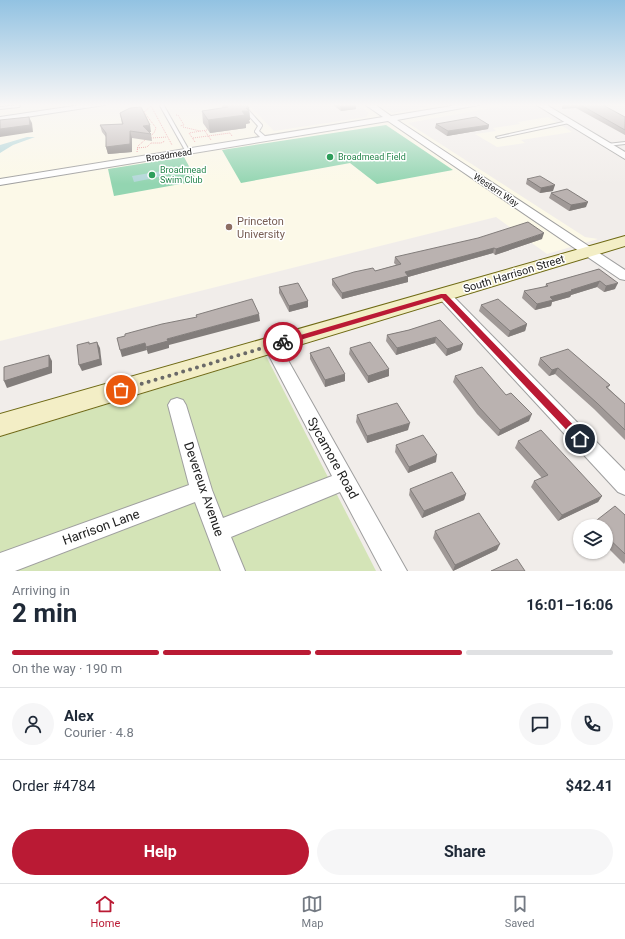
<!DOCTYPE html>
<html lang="en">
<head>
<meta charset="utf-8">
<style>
  :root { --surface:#fff; --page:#f6f6f7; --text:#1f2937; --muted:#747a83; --line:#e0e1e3; --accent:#ba1a34 }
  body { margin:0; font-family:Roboto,sans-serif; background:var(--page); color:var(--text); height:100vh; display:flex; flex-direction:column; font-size:15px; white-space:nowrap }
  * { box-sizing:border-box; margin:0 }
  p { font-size:13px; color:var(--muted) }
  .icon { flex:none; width:22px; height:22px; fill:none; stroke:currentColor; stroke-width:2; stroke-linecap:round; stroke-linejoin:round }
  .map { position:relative; height:571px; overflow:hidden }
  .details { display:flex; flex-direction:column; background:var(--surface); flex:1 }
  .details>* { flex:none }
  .buttons { position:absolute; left:573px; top:519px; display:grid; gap:8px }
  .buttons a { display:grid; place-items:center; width:40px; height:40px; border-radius:50%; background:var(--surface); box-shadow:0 1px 3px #0004; font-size:20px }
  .pin { position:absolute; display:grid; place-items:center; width:34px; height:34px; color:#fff; margin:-17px; border:2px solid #fff; border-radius:50%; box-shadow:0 1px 4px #0007 }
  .courier { position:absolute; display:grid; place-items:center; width:40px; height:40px; margin:-20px; border:3px solid #ba1a34; border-radius:50%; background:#fff; color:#222; box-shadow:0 1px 5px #0007 }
  .overview em { font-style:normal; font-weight:700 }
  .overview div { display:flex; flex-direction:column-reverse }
  .overview { display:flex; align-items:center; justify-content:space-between; height:68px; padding:0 12px }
  h1 { font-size:26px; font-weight:700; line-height:30px }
  .bar { display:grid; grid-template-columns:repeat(4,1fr); gap:6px 4px; align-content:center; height:48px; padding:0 12px }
  .bar i { height:5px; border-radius:3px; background:var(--line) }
  .bar .current { background:var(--accent) }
  .bar p { grid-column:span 4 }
  .line { display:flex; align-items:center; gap:10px; padding:0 12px; border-top:1px solid var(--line) }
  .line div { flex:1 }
  .round { display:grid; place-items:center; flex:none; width:42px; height:42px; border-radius:21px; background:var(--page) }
  .button { display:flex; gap:8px; margin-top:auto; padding:8px 12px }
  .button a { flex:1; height:46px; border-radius:24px; background:var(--accent); color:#fff; font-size:16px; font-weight:700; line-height:46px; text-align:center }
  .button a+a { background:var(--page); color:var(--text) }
  .tabs { display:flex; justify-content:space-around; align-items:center; height:56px; border-top:1px solid var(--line); background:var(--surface); font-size:11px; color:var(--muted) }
  .tabs a { display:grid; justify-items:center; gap:2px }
  .tabs .current { color:var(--accent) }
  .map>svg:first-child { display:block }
</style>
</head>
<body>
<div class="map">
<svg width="625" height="571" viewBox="0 0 625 571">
  <rect width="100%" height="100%" fill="#f1edea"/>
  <g fill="#fcf9e8">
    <polygon points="248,104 274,131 366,117 369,113 356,104 379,104 392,113 443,104 514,104 408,123 585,237 598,239 547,254 496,217 0,341 0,105"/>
    <polygon points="548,117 572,132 521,140 525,143 497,147 475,134 496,131 493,128 520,124 518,122"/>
  </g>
  <polygon fill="#d4e4b7" points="266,356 376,571 0,571 0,437"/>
  <g fill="#93d5b1">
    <polygon points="386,125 453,170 377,184 350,163 241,183 222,150"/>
    <polygon points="184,157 197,181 114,196 108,169"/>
  </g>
  <g fill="#b1d6d8">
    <polygon points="27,137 35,137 13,145 0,153 0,145"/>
    <polygon points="162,171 164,176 134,182 132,176"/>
  </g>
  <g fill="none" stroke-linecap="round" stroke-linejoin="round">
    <g stroke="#9f9f9f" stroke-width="2">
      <g id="lane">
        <polygon points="159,104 163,104 190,152 190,153 186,152"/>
        <polygon points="238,104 243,104 262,125 262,126 259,131 267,138 267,140 263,140 255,132 255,131 258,126"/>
        <polygon points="18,105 20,106 19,107 0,109 0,107"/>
        <polygon points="568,121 570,122 569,123 498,138 496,137"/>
        <polygon points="625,142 625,144 607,146 605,145 607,144"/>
      </g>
    </g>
    <g stroke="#9f9f9f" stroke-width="2">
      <g id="street">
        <polygon points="87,104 111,104 0,121 0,117"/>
        <polygon points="364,104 374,104 391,116 463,104 484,104 397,120 625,270 625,280 620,279 388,121 0,185 0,179 383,117"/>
        <polygon points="535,104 545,104 625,152 625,159"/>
        <polygon points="444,290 449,292 625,471 625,495 618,492 439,298 437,295 439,292"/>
        <polygon points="272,340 278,342 280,346 407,571 382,571 340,492 231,537 245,571 221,571 195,502 15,571 0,571 0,553 189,485 168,405 171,400 177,398 183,400 186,405 212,490 223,518 332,476 264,346 266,342"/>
      </g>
    </g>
    <g stroke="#6e6914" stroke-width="2">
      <polygon id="secondary" points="625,236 625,246 0,436 0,414"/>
    </g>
    <g stroke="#e98389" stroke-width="1" stroke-dasharray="1 1" stroke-linecap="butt">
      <polyline points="150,104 172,145"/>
      <polyline points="176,115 178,115 184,125 180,126"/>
      <polyline points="183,127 200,131"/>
      <polyline points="205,131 211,140"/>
      <polyline points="149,137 154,133 156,128 144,112 151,106"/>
      <polyline points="151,138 167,137"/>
      <polyline points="193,138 230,133 232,136"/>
      <polyline points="195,142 189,133 207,130"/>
      <polyline points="137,148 147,147 151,143 161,143 165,141"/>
      <polyline points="137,152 138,146 146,139"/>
    </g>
    <use href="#lane" fill="#fff" fill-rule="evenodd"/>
    <use href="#street" fill="#fff" fill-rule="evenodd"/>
    <use href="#secondary" fill="#f3eec6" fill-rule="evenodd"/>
  </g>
  <g fill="#a09997">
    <polygon points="222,104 246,104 249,108 250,120 249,120 250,123 246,124 246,128 210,133 203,123 202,111 222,108"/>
    <polygon points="332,104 356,104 356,109 341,111"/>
    <polygon points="562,104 623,104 604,106 625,117 625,135 576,108 562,109"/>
    <polygon points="120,113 151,132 149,132 151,134 152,141 132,138 132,152 108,154 106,147 106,137 102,132 100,125 122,124"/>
    <polygon points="436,124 489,125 488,129 447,136 435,128"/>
    <polygon points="527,179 553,191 540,193 526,184"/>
    <polygon points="551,193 586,207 569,211 549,198"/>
    <polygon points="542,239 495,255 493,253 408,277 408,282 342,299 332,285 332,279 375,271 396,265 394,263 395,257"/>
    <polygon points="599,269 615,289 604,292 597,287 571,295 570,297 552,302 551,306 535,310 522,298 524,291 545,287 546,284"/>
    <polygon points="279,287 308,301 308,307 289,312 279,293"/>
    <polygon points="481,305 527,324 525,331 508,337 479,311"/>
    <polygon points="440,320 461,350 446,356 435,343 396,355 386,341 387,335 409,330"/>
    <polygon points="350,348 389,376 368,383 349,354"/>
    <polygon points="310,353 345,381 325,387 310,359"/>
    <polygon points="540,358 610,385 608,388 625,404 625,440 594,409 555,374 549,376 538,365"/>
    <polygon points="455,376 529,421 498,436 477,414 453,382"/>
    <polygon points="357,415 408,430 367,443 356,422"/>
    <polygon points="518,441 602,496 598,502 558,521 531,487 534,481 542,478 515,448"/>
    <polygon points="396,445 436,462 408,473 395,452"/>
    <polygon points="410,489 466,494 464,500 422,518 409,495"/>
    <polygon points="625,515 625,562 624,564 606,546 606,526 591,526 593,523"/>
    <polygon points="435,531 497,550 453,571 433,538"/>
  </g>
  <g fill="#827d7b">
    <polygon points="356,105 356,109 341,111 341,107"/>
    <polygon points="246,108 249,108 250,120 249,120 250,123 246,124 246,128 210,133 208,120 242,111"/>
    <polygon points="29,117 32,123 33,132 0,137 0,129"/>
    <polygon points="150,125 151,132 145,133 143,126"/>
    <polygon points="489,125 488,129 447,136 448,131"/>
    <polygon points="130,131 132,138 132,152 108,154 106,147"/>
    <polygon points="555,185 553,191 540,193 541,188"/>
    <polygon points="588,202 586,207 569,211 571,205"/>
    <polygon points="544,233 542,239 495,255 496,249"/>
    <polygon points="494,248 493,253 408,277 408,282 342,299 342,293 405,272"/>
    <polygon points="600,281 597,287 571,295 570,297 552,302 551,306 535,310 537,304 550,297 571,290"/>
    <polygon points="618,283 615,289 604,292 606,286"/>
    <polygon points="308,301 308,307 289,312 289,306"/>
    <polygon points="259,314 260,321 169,345 169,348 148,354 146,347 167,339"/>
    <polygon points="527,324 525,331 508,337 510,331"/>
    <polygon points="436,337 435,343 396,355 397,348"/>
    <polygon points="97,342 100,348 102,365 82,371 79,365"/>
    <polygon points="145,343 147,350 122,357 120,350"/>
    <polygon points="463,344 461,350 446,356 447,349"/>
    <polygon points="49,355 52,361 52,373 7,388 4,381"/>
    <polygon points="558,368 555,374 549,376 552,370"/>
    <polygon points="389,369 389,376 368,383 368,376"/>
    <polygon points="345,374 345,381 325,387 325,380"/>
    <polygon points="532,414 529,421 498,436 500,430"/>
    <polygon points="410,423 408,430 367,443 367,436"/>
    <polygon points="437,455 436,462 408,473 409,467"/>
    <polygon points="466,494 464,500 422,518 424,511"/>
    <polygon points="602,496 598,502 558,521 562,515"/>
    <polygon points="500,544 497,550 453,571 455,565"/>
  </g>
  <g fill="#bab2b0" stroke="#827d7b">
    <polygon points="225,104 246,104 249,108 246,108 249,111 242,111 245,115 208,120 202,111 228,107"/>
    <polygon points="338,104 356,104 356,105 341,107"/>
    <polygon points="579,104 601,104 625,117 625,130"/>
    <polygon points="141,107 150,125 143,126 151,134 130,131 130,144 106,147 106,133 100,125 123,124 120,113 130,108"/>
    <polygon points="29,117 30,125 0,129 0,120"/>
    <polygon points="476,117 489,125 448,131 436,124"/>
    <polygon points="540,176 555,185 541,188 527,179"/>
    <polygon points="567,189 588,202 571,205 551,193"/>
    <polygon points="528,222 544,233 496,249 494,248 405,272 408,276 342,293 332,279 354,272 373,268 375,271 401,264 395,257 478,238"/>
    <polygon points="599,269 618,283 606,286 600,281 571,290 572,291 550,297 553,300 537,304 524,291 548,286 546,284"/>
    <polygon points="298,283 308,301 289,306 279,287"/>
    <polygon points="252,299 259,314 167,339 168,341 146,347 145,343 120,350 117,338 125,336 125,334 162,324 197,317 196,315"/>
    <polygon points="498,299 527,324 510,331 481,305"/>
    <polygon points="440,320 463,344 447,349 436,337 397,348 387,335 409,330"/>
    <polygon points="89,342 89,344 97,342 100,359 79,365 77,345"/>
    <polygon points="370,342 389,369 368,376 350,348"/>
    <polygon points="329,347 345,374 325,380 310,353"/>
    <polygon points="568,349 610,385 606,387 625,404 625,430 597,403 558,368 552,370 540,358"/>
    <polygon points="49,355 49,367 4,381 4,367"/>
    <polygon points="482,367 506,395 511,393 532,414 500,430 479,407 455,376"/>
    <polygon points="397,403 410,423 367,436 357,415"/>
    <polygon points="541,430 602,496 562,515 534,481 548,475 518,441"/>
    <polygon points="423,435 437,455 409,467 396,445"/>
    <polygon points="452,472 466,494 424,511 410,489"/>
    <polygon points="615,506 625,515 625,554 606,536 606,526 596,526 593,523"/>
    <polygon points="479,513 500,544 455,565 435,531"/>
    <polygon points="517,559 525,571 491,571"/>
  </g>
  <linearGradient id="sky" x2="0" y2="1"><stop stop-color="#92c2e2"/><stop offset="0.57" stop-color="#f9f7f6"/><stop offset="1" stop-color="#f9f7f6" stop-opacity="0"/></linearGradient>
  <rect width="625" height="184" fill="url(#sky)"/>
  <polygon fill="#ba1a34" points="441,294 446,294 584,436 584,441 577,441 442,298 283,345 279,342 280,341"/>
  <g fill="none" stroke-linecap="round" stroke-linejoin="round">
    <polyline stroke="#6a6968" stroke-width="4" stroke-dasharray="0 7.2" points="121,390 283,342"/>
  </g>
  <g fill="#2e9e5b" stroke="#fff" stroke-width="1.5">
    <circle cx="330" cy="157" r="4"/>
    <circle cx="152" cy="175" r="4"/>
  </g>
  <circle fill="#8d6e63" stroke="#fff" stroke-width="1.5" cx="229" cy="227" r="4"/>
  <g text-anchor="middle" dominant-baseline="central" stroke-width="3" stroke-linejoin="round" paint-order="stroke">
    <g font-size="9" fill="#222" stroke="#fff">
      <text transform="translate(169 155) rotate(-9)">Broadmead</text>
      <text transform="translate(496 190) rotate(34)">Western Way</text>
    </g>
    <g font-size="9" fill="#27864d" stroke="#fff" text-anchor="start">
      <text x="338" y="157">Broadmead Field</text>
      <text x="160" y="170">Broadmead<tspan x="160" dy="10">Swim Club</tspan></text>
    </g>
    <g font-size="11" fill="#785e54" stroke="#fff" text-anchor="start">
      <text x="237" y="221">Princeton<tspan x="237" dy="13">University</tspan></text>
    </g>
    <g font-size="11" fill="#222" stroke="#fff">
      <text transform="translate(514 274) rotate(-17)">South Harrison Street</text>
    </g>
    <g font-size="13" fill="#222" stroke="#fff">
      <text transform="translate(333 458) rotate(61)">Sycamore Road</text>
      <text transform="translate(204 489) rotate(71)">Devereux Avenue</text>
      <text transform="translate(101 527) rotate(-20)">Harrison Lane</text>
    </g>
  </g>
</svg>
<div class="buttons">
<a><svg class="icon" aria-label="layers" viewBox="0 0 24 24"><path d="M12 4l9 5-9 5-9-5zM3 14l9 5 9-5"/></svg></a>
</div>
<div class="pin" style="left:121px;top:390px;background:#ea580c"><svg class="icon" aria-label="bag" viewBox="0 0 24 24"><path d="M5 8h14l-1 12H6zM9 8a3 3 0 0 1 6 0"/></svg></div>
<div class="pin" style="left:580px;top:439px;background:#1f2937"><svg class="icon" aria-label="home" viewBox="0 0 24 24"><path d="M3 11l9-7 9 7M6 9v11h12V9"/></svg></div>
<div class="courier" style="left:283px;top:342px"><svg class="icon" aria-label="bike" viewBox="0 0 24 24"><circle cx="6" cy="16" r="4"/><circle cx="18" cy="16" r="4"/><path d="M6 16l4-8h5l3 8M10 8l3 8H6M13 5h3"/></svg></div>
</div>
<section class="details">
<div class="overview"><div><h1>2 min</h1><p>Arriving in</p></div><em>16:01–16:06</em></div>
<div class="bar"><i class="current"></i><i class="current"></i><i class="current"></i><i></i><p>On the way · 190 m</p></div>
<div class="line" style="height:72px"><a class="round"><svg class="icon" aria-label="person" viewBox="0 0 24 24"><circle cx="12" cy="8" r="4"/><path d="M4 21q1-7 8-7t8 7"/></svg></a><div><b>Alex</b><p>Courier · 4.8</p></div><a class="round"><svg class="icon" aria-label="chat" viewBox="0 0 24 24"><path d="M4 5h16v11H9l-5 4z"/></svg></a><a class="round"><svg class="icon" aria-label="phone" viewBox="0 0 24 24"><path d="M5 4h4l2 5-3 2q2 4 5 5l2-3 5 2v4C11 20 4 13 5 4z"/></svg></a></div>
<div class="line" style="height:52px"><div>Order #4784</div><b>$42.41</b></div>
<div class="button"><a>Help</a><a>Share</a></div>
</section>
<nav class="tabs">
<a class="current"><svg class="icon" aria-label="home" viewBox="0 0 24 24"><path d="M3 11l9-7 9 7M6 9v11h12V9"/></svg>Home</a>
<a><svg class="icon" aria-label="map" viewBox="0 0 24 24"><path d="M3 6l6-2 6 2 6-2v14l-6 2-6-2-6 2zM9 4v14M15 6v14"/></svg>Map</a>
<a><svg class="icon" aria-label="saved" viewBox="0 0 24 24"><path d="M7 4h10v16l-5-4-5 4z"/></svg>Saved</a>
</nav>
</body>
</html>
